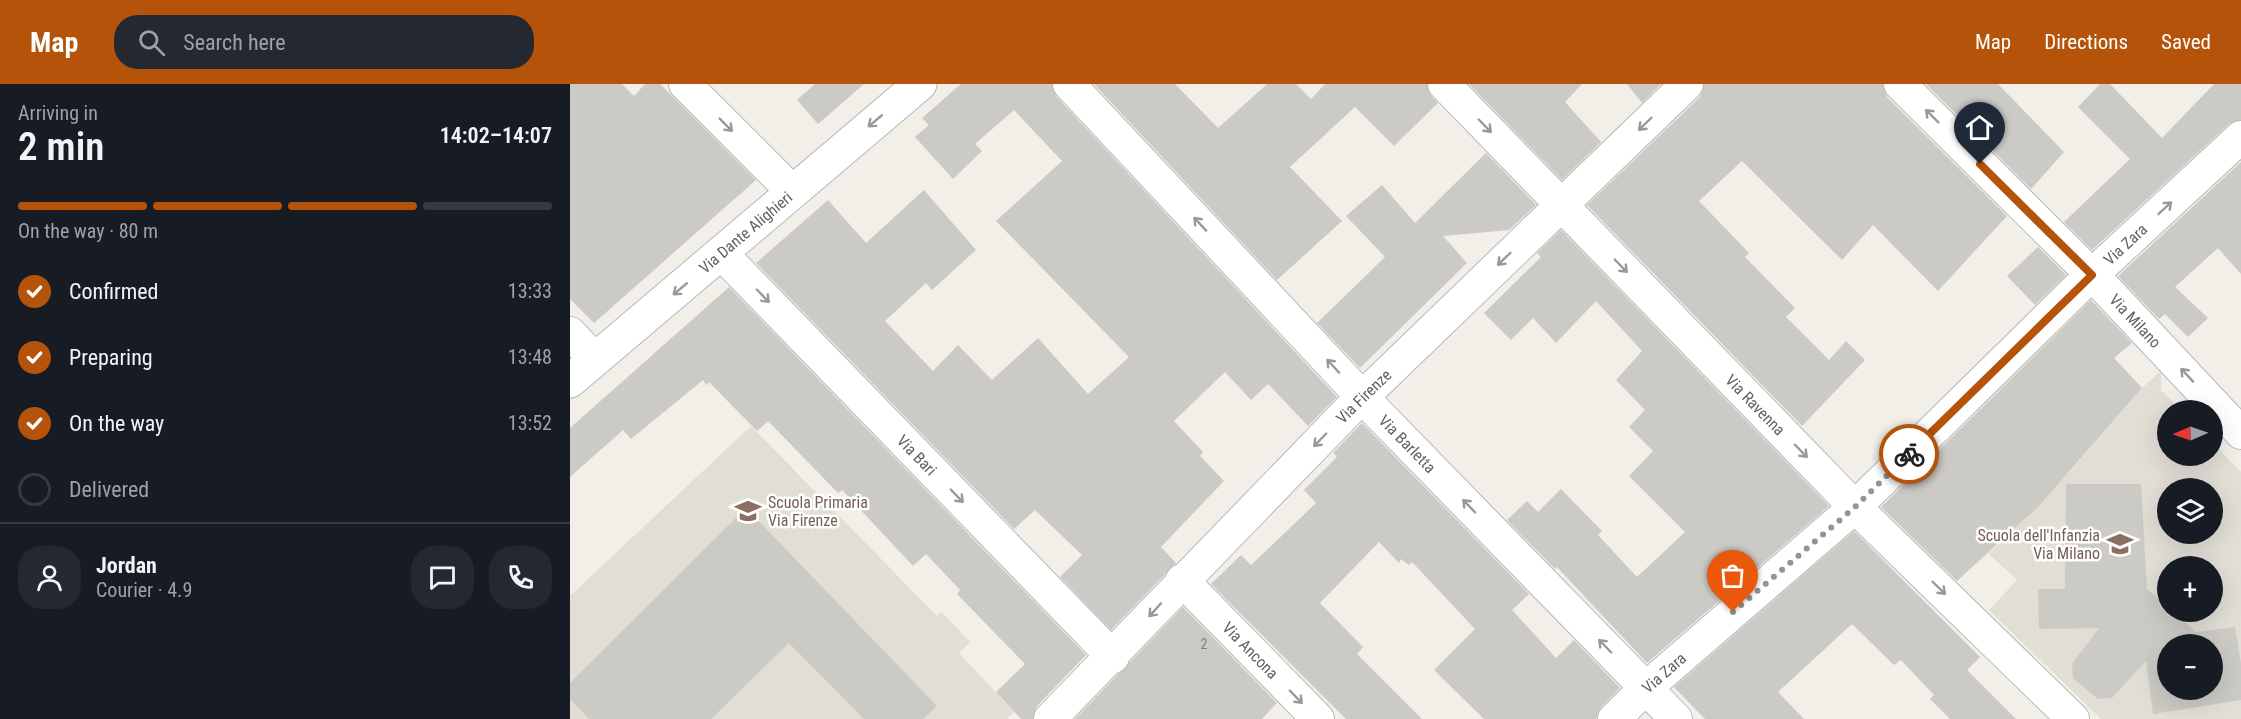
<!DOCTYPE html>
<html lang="en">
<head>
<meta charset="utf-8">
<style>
  :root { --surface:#171b24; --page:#242831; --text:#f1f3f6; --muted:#9ea1a6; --line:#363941; --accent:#b45309 }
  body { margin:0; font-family:"Roboto Condensed",sans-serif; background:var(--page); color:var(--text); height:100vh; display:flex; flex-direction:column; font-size:22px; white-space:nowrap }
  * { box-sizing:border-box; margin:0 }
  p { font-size:20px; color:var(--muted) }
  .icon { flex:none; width:33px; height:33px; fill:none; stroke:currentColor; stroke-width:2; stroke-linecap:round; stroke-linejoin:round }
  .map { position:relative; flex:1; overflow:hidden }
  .sheet { display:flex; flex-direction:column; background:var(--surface); width:570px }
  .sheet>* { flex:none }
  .needle { width:39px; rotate:268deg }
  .controls { position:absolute; left:1587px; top:316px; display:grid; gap:12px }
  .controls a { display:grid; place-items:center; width:66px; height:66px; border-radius:50%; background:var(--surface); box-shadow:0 6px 24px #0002; font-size:30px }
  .pin { position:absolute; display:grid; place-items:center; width:51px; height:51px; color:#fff; margin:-62px -26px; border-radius:50% 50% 50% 0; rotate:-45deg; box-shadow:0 0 6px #0007 }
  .pin .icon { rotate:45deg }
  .courier { position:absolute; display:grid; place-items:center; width:60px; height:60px; margin:-30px; border:4px solid #b45309; border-radius:50%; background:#fff; color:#222; box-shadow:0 2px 8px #0007 }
  .overview em { font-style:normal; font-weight:600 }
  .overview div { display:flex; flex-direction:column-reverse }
  .overview { display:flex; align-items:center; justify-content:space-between; height:102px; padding:0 18px }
  h1 { font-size:39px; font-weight:600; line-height:45px }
  .bar { display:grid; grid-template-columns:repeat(4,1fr); gap:9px 6px; align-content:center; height:72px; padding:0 18px }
  .bar i { height:8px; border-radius:4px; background:var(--line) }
  .bar .active { background:var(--accent) }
  .bar p { grid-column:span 4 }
  .line { display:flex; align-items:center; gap:15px; padding:0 18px; border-top:2px solid var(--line) }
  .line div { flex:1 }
  .round { display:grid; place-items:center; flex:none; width:63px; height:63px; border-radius:24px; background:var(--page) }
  ol { padding:0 18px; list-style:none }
  li { display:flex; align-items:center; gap:18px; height:66px }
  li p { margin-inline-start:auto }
  li .icon { padding:6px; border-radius:50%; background:var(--accent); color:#fff; stroke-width:4 }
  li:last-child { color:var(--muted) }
  li i { width:33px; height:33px; border:3px solid var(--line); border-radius:50% }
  header { display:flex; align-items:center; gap:36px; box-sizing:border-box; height:84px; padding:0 30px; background:var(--accent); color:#fff }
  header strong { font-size:28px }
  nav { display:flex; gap:33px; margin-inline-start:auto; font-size:21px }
  .search { width:420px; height:54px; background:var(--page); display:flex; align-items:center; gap:15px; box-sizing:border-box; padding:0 21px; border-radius:24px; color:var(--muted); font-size:22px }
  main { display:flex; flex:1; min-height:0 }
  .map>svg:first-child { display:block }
</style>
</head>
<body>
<header>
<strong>Map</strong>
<div class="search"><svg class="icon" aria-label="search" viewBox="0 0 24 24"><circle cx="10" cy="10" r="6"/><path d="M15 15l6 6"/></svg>Search here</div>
<nav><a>Map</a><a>Directions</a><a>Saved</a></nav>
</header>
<main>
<section class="sheet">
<div class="overview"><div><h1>2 min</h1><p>Arriving in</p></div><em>14:02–14:07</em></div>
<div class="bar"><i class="active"></i><i class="active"></i><i class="active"></i><i></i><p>On the way · 80 m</p></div>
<ol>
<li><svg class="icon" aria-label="check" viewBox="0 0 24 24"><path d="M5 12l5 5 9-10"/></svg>Confirmed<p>13:33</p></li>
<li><svg class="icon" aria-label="check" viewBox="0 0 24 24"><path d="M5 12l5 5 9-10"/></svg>Preparing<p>13:48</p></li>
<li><svg class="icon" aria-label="check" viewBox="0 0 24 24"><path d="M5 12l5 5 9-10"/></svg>On the way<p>13:52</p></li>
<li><i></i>Delivered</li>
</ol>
<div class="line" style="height:108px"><a class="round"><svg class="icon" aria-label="person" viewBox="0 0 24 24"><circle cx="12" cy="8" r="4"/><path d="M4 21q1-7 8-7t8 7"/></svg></a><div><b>Jordan</b><p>Courier · 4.9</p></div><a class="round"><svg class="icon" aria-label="chat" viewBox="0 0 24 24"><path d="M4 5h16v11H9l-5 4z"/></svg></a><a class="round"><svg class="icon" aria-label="phone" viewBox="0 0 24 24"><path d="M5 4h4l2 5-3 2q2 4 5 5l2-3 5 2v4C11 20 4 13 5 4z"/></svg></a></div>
</section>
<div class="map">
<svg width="1671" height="635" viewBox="0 0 1671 635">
  <rect width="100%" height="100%" fill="#f1efe8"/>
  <g fill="#e1ded6" fill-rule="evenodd">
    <path d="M1591,287V306L1612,327H1598V372H1642L1643,359L1671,388V635H1531L1419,526L1447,496L1419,470L1503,384L1572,304ZM1598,405H1642V450H1598ZM1598,483H1642V528H1598ZM1598,561H1642V606H1598Z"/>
    <polygon points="181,342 367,532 371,527 400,558 389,569 444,628 437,635 0,635 0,512"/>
  </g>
  <g fill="#cccac5" fill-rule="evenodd">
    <polygon points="0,0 52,0 64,12 75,0 90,0 186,96 24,239 0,215"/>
    <polygon points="245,0 294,0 248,40 227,16"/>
    <polygon points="391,0 482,0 486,12 767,313 738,342 698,300 681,316 655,288 604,337 633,368 630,372 654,397 591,463 606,479 541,546 490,493 512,471 465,426 444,445 186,179 258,116 296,159 354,106 406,166 362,206 356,199 315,237 363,287 388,261 422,296 468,254 518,310 559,273 426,137 492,77 444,26 405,60 412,67 383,95 345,53 359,41 352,34"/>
    <polygon points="524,0 605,0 648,44 697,0 726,0 741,15 755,0 857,0 861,12 868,19 824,62 785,23 720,83 772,137 707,196"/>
    <polygon points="899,0 1012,0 995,18 1031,58 992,96"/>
    <polygon points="1057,0 1091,0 1072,19"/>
    <polygon points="1134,0 1313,0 1317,13 1437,132 1368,207 1303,141 1272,176 1172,77 1129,117 1179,169 1175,173 1225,224 1216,233 1259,276 1276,257 1295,276 1232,342 1017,121 1130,13"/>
    <polygon points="1356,0 1428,0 1494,68 1461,105"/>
    <polygon points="1530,0 1540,0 1592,54 1644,0 1671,0 1671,36 1659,40 1522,166 1494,138 1560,75 1508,23"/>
    <polygon points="916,69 966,121 939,146 873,152 897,179 790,284 747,239 815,173 776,132 812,101 845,139"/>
    <polygon points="1671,78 1671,190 1648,164 1605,203 1638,234 1618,253 1595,230 1589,235 1548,192"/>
    <polygon points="991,146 1259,422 1077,579 987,483 985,485 937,436 957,417 968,428 991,405 1032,447 1028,451 1067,493 1115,448 1059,392 1083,367 1059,343 1075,326 1046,296 1072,267 1026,217 986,259 963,234 941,256 914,229 971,173 967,169"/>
    <polygon points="1468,163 1496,191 1465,221 1437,192"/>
    <polygon points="159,203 516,571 467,622 463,635 451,635 426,608 455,580 387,510 390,506 356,470 343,482 272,406 268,409 198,337 187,347 139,298 136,301 133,296 61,355 53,346 0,393 0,344"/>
    <polygon points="1521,216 1562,259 1544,274 1572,304 1469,422 1387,497 1311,423"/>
    <polygon points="792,339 959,510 942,526 986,574 1004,556 1050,604 1031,623 1026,635 914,635 864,586 905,545 842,478 839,481 831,475 829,479 809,458 750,519 793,563 787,570 852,635 776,635 641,500 671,471 681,481 746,419 734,406 767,373 763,369"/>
    <path d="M1496,400H1571L1577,505L1598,523V528H1603L1626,548L1665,543L1671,580V616L1583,630L1576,577L1542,614L1528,615L1503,594L1502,580L1529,544L1469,545L1468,505H1495ZM1598,561H1642V606H1598Z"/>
    <polygon points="176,424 367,622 353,635 294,635 219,559 141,635 19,635 0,615 0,599"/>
    <polygon points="1284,447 1410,573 1397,586 1446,635 1380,635 1360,615 1364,611 1331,576 1324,581 1282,540 1208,608 1234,635 1135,635 1104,603"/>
    <polygon points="613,523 707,619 692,635 505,635"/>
  </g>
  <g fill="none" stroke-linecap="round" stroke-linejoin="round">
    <g stroke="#b5b8bc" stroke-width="34">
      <g id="minor">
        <polyline points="115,0 222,107"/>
        <path id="s1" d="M499,0L792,313L1106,635"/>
        <path id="s2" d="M874,0L1285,423L1503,635"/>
        <path id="s3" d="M1330,0L1532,201L1671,349"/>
        <path id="s4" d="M152,170L543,573"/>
        <polyline points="0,249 25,275"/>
        <path id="s5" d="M612,496L748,635"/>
        <path id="s6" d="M480,635L781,324L1117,0"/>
        <path id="s7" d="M1044,635L1076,604L1285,423L1510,202L1671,53"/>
      </g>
    </g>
    <g stroke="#b5b8bc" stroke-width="35">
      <g id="tertiary">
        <path id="s8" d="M0,297L350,0"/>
      </g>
    </g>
    <use href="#minor" stroke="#fff" stroke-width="32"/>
    <use href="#tertiary" stroke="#fff" stroke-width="33"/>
  </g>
  <defs><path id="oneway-shaft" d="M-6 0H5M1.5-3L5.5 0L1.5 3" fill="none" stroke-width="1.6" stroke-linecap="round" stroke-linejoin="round" transform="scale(1.5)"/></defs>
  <g stroke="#979a9d">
    <use href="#oneway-shaft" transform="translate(1362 32) rotate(-135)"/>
    <use href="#oneway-shaft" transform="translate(305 37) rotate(140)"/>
    <use href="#oneway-shaft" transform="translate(1075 40) rotate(136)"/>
    <use href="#oneway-shaft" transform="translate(156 41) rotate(45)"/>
    <use href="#oneway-shaft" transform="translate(915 42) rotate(46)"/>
    <use href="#oneway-shaft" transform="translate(1595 124) rotate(-43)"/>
    <use href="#oneway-shaft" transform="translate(630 140) rotate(-133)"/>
    <use href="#oneway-shaft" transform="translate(934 175) rotate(136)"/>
    <use href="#oneway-shaft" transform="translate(1051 182) rotate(46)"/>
    <use href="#oneway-shaft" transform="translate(110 205) rotate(140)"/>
    <use href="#oneway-shaft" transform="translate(193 212) rotate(46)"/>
    <use href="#oneway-shaft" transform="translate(763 282) rotate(-133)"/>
    <use href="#oneway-shaft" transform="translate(1617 291) rotate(-133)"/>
    <use href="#oneway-shaft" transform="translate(750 356) rotate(134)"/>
    <use href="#oneway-shaft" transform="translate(1231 367) rotate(46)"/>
    <use href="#oneway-shaft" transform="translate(387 412) rotate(46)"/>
    <use href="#oneway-shaft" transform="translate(899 422) rotate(-134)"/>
    <use href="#oneway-shaft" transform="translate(1369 504) rotate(44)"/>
    <use href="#oneway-shaft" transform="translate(585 526) rotate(132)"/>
    <use href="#oneway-shaft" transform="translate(1035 562) rotate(-134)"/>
    <use href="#oneway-shaft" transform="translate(726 613) rotate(46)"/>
  </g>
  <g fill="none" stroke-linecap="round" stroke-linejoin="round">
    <polyline stroke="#929495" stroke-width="6" stroke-dasharray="0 10.8" points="1163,528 1285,423 1339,370"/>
    <polyline stroke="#b45309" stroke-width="8" points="1339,370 1522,191 1410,80"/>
  </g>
  <defs>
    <g id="school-bare" transform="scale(2.07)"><path d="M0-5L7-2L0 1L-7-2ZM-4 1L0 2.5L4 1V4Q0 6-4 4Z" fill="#8d6e63" stroke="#fff" stroke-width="2.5" paint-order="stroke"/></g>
  </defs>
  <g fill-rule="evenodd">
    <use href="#school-bare" x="178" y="427"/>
    <use href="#school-bare" x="1550" y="460"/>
  </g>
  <g text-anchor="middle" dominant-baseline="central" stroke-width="5" stroke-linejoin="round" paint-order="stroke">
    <g font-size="14" fill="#7a7d7f">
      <text x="634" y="560">2</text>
    </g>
    <g font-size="16" fill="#5f6368" stroke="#fff">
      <text stroke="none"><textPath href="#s8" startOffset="230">Via Dante Alighieri</textPath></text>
      <text stroke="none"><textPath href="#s7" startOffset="698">Via Zara</textPath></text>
      <text stroke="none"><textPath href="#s3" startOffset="334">Via Milano</textPath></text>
      <text stroke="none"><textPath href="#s6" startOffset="450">Via Firenze</textPath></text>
      <text stroke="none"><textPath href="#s2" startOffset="447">Via Ravenna</textPath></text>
      <text stroke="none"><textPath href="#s1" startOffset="494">Via Barletta</textPath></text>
      <text stroke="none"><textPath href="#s4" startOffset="280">Via Bari</textPath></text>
      <text stroke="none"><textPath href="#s5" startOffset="98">Via Ancona</textPath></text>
      <text stroke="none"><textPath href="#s7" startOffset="68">Via Zara</textPath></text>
    </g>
    <g font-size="16" fill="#785e54" stroke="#fff" text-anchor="start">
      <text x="198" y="418">Scuola Primaria<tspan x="198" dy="18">Via Firenze</tspan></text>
      <text x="1530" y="451" text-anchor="end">Scuola dell'Infanzia<tspan x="1530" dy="18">Via Milano</tspan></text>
    </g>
  </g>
</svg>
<div class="controls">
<a><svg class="needle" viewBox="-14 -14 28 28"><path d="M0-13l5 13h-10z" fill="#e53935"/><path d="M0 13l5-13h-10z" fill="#9ea1a6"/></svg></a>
<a><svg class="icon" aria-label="layers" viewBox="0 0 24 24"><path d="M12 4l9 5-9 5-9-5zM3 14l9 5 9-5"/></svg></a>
<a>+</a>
<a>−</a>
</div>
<div class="pin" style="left:1163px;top:528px;background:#ea580c"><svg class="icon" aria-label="bag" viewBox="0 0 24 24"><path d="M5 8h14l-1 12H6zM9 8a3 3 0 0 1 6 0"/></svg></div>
<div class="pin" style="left:1410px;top:80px;background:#1f2937"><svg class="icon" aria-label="home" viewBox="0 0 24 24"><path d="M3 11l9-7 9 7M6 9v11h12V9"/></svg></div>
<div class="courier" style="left:1339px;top:370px"><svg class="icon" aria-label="bike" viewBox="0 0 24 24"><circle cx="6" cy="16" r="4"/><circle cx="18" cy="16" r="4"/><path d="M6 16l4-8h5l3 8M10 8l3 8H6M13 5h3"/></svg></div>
</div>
</main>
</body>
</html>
